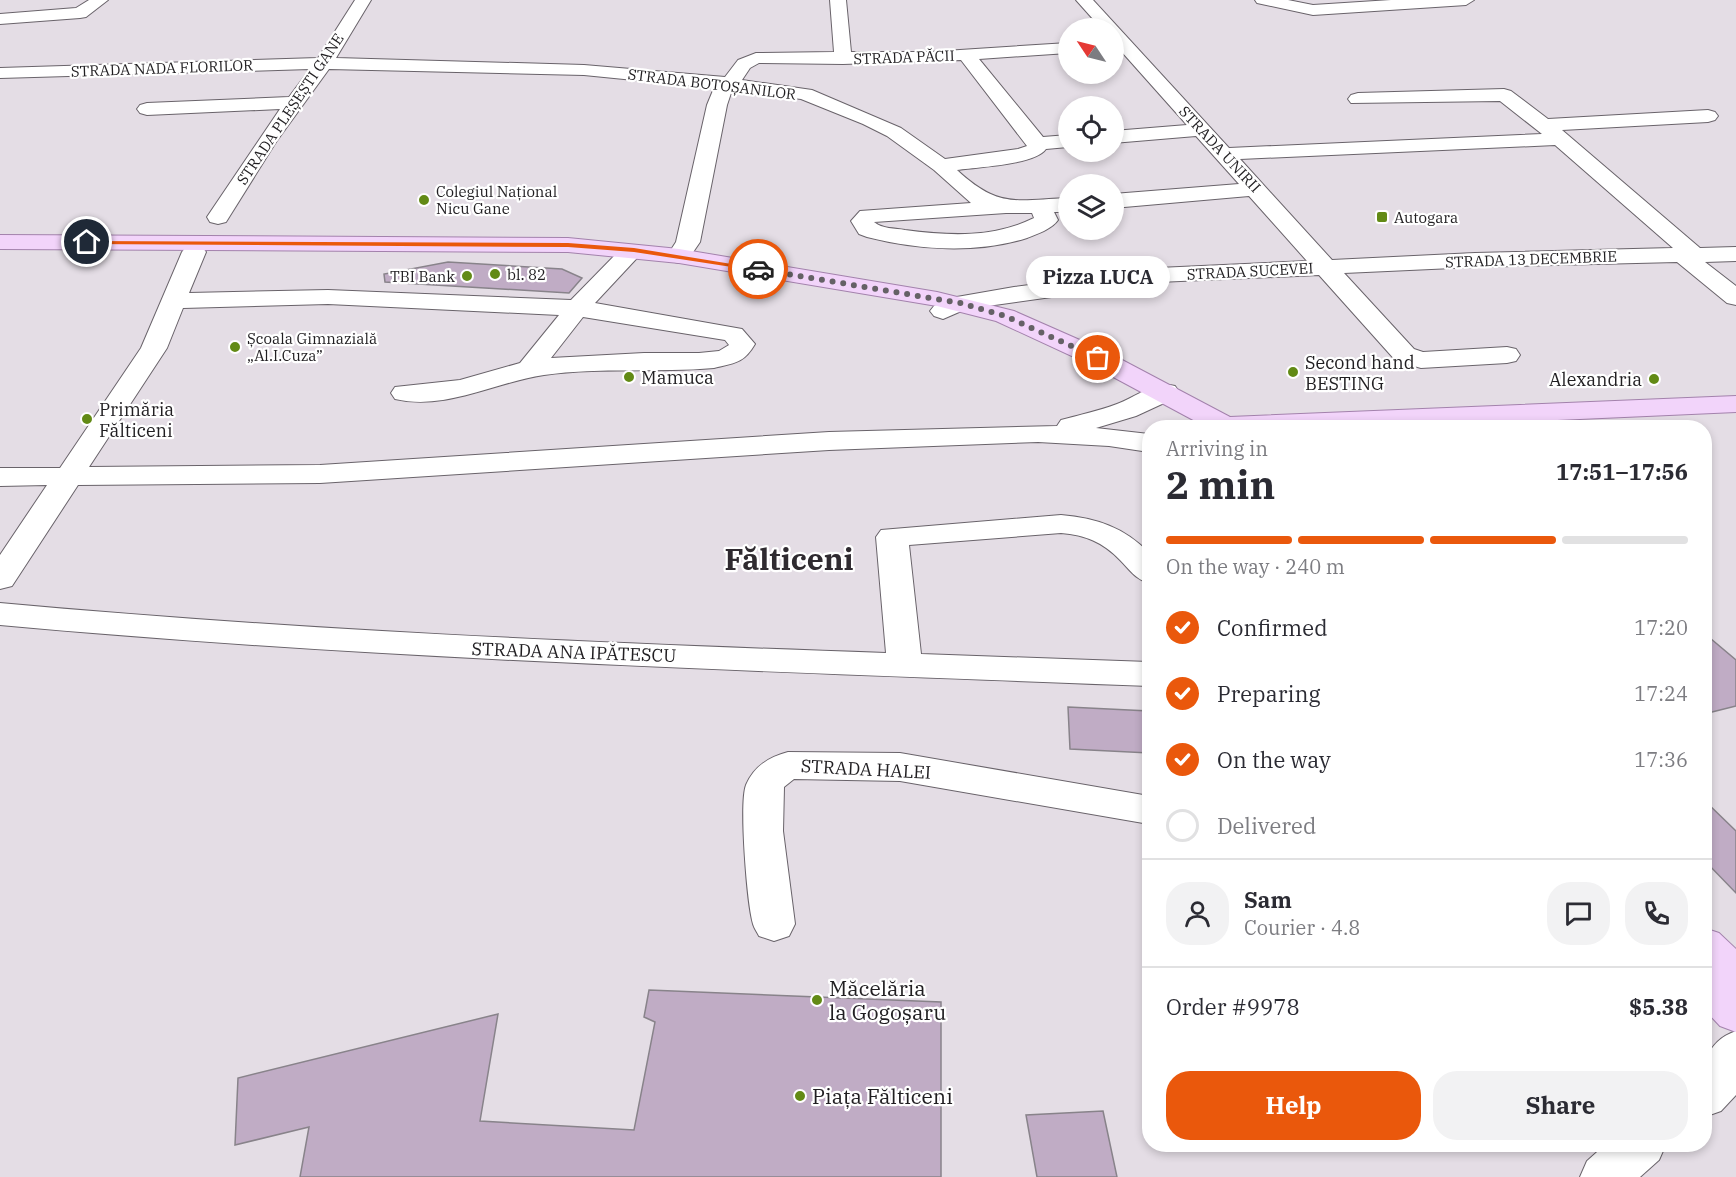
<!DOCTYPE html>
<html lang="en">
<head>
<meta charset="utf-8">
<style>
  :root { --surface:#fff; --page:#f2f2f3; --text:#2b2b33; --muted:#7c7c81; --line:#e1e1e2; --accent:#ea580c }
  body { margin:0; font-family:"IBM Plex Serif",serif; background:var(--page); color:var(--text); height:100vh; display:flex; flex-direction:column; font-size:22px; white-space:nowrap }
  * { box-sizing:border-box; margin:0 }
  p { font-size:20px; color:var(--muted) }
  .icon { flex:none; width:33px; height:33px; fill:none; stroke:currentColor; stroke-width:2; stroke-linecap:round; stroke-linejoin:round }
  .map { position:relative; flex:1; overflow:hidden }
  .side { position:absolute; left:1142px; top:420px; width:570px; height:732px; display:flex; flex-direction:column; background:var(--surface); border-radius:24px; box-shadow:0 3px 9px #0003 }
  .side>* { flex:none }
  .needle { width:39px; rotate:305deg }
  .buttons { position:absolute; left:1058px; top:18px; display:grid; gap:12px }
  .buttons a { display:grid; place-items:center; width:66px; height:66px; border-radius:50%; background:var(--surface); box-shadow:0 3px 9px #0003; font-size:30px }
  .pin { position:absolute; display:grid; place-items:center; width:51px; height:51px; color:#fff; margin:-26px; border:3px solid #fff; border-radius:50%; box-shadow:0 2px 6px #0007 }
  .courier { position:absolute; display:grid; place-items:center; width:60px; height:60px; margin:-30px; border:4px solid #ea580c; border-radius:50%; background:#fff; color:#222; box-shadow:0 2px 8px #0007 }
  .bubble { position:absolute; height:42px; border-radius:21px; background:var(--surface); box-shadow:0 3px 9px #0003; font-size:20px; font-weight:700; line-height:42px; text-align:center }
  .overview em { font-style:normal; font-weight:700 }
  .overview div { display:flex; flex-direction:column-reverse }
  .overview { display:flex; align-items:center; justify-content:space-between; height:102px; padding:0 24px }
  h1 { font-size:39px; font-weight:700; line-height:45px }
  .bar { display:grid; grid-template-columns:repeat(4,1fr); gap:9px 6px; align-content:center; height:72px; padding:0 24px }
  .bar i { height:8px; border-radius:4px; background:var(--line) }
  .bar .current { background:var(--accent) }
  .bar p { grid-column:span 4 }
  .line { display:flex; align-items:center; gap:15px; padding:0 24px; border-top:2px solid var(--line) }
  .line div { flex:1 }
  .round { display:grid; place-items:center; flex:none; width:63px; height:63px; border-radius:24px; background:var(--page) }
  ol { padding:0 24px; list-style:none }
  li { display:flex; align-items:center; gap:18px; height:66px }
  li p { margin-inline-start:auto }
  li .icon { padding:6px; border-radius:50%; background:var(--accent); color:#fff; stroke-width:4 }
  li:last-child { color:var(--muted) }
  li i { width:33px; height:33px; border:3px solid var(--line); border-radius:50% }
  .cta { display:flex; gap:12px; margin-top:auto; padding:12px 24px }
  .cta a { flex:1; height:69px; border-radius:24px; background:var(--accent); color:#fff; font-size:24px; font-weight:700; line-height:69px; text-align:center }
  .cta a+a { background:var(--page); color:var(--text) }
  .map>svg:first-child { display:block }
</style>
</head>
<body>
<div class="map">
<svg width="1736" height="1177" viewBox="0 0 1736 1177">
  <rect width="100%" height="100%" fill="#e4dde5"/>
  <g fill="#c0acc5" stroke="#88838a" stroke-width="1.5">
    <polygon points="448,262 562,269 582,278 569,293 385,282 384,274"/>
    <polygon points="1704,633 1736,660 1736,706 1704,714"/>
    <polygon points="1068,707 1149,711 1149,753 1070,749"/>
    <polygon points="1704,800 1736,831 1736,893 1704,860"/>
    <polygon points="649,990 941,1002 941,1177 300,1177 309,1127 235,1145 238,1078 498,1014 480,1121 634,1130 655,1022 644,1017"/>
    <polygon points="1103,1111 1117,1177 1037,1177 1026,1115"/>
  </g>
  <g fill="none" stroke-linecap="round" stroke-linejoin="round">
    <g stroke="#69636a" stroke-width="2">
      <g id="minor">
        <polygon points="89,0 108,0 86,17 80,18 0,24 0,14 76,8"/>
        <path d="M355,0H371L336,58L584,65L725,77L738,60L756,53L834,52L830,0H846L851,52H929L1068,43V53L979,59L1043,137L1068,135V147L1046,149C1035,165 977,167 957,170C999,209 1016,200 1068,198V212H1054L1058,220C1052,229 1037,234 1027,238C976,254 918,250 867,237L859,234L851,221L860,211L971,203L934,170L887,136L863,124L801,99L732,90L727,105L700,242L687,261L679,263L671,261L667,256L676,242L707,105L714,88L584,75L329,69L276,142L226,222L218,224L210,222L207,217L280,109L147,115L140,113L137,109L140,105L147,103L289,97L310,69L0,78V68L318,58ZM961,60L1027,146L1018,149L945,159L901,128L812,90L742,80L750,68L759,63L843,64ZM1006,213H1032L1034,218C994,238 950,236 905,230C895,228 882,229 874,222Z"/>
        <path d="M1076,0H1093L1229,148L1542,134L1500,101L1351,103L1348,99L1351,95L1358,93L1504,89L1511,91L1548,119L1708,110L1715,112L1718,116L1715,120L1708,122L1562,130L1700,248L1736,247V261L1705,262L1736,286V305L1727,303L1677,262L1475,267L1344,273L1414,349L1423,352L1507,347L1516,349L1520,355L1516,361L1507,363L1421,368L1396,361L1319,275L1158,282L966,309L943,319L934,316L930,311L934,306L951,298L1014,287L1158,268L1307,261L1249,196L1113,208V194L1239,184L1196,136L1113,143V131L1187,125L1113,42V28H1101ZM1555,145L1673,248L1475,253L1332,260L1240,159Z"/>
        <polygon points="1255,0 1288,0 1313,5 1391,0 1474,0 1466,5 1313,15 1257,3"/>
        <path d="M194,245L202,247L206,252L189,293L328,290L571,300L617,253L625,251L633,253L637,258L595,303L742,329L755,344C744,363 735,363 714,368C658,373 601,367 544,375C495,382 446,411 395,399L391,393L395,387L460,380L520,363L559,315L328,304L183,308L167,348L89,467L320,465L829,432L1057,426L1061,420C1079,415 1099,411 1117,404C1136,397 1154,381 1175,386L1179,392L1175,398L1136,416L1096,428L1149,434V452L1109,446L1038,442L829,450L320,483L78,485L12,586L0,589V555L47,485L0,486V468H60L141,348L182,252L186,247ZM583,317L725,340L729,345L719,351L699,353H644L551,358Z"/>
        <path d="M1061,515C1096,518 1124,527 1149,553V583C1135,579 1130,570 1120,560C1103,542 1085,535 1061,533L909,545L921,654L1149,662V686C765,671 382,660 0,625V603C295,630 590,643 886,653L876,537L881,530Z"/>
        <path d="M788,752L900,753L1149,796V824L900,781L794,779L784,787L783,831L795,924L789,936L774,941L759,936C757,932 754,928 753,924C747,903 739,803 746,785C754,766 769,757 788,752Z"/>
        <path d="M1736,1031V1095L1721,1111L1704,1117C1704,1082 1696,1045 1736,1031Z"/>
        <polygon points="1606,1144 1666,1144 1659,1160 1640,1177 1580,1177 1587,1161"/>
      </g>
    </g>
    <g stroke="#a382ac" stroke-width="2">
      <g id="major">
        <polygon points="0,235 568,238 679,249 937,292 1014,311 1107,352 1230,417 1736,396 1736,412 1375,428 1195,428 1197,422 1089,364 996,321 937,306 679,263 568,252 0,249"/>
        <polygon points="1704,928 1719,933 1736,949 1736,1032 1720,1026 1704,1009"/>
      </g>
    </g>
    <use href="#minor" fill="#fff" fill-rule="evenodd"/>
    <use href="#major" fill="#f2d4fa" fill-rule="evenodd"/>
  </g>
  <polygon fill="#ea580c" points="85,241 568,243 634,248 762,269 758,271 634,252 568,247 87,244"/>
  <g fill="none" stroke-linecap="round" stroke-linejoin="round">
    <polyline stroke="#656166" stroke-width="6" stroke-dasharray="0 10.8" points="758,269 960,303 1005,316 1098,358"/>
  </g>
  <g fill="#628a15" stroke="#fff" stroke-width="2">
    <circle cx="424" cy="200" r="6"/>
    <rect x="1376" y="211" width="12" height="12" rx="3"/>
    <circle cx="495" cy="274" r="6"/>
    <circle cx="467" cy="276" r="6"/>
    <circle cx="235" cy="347" r="6"/>
    <circle cx="1293" cy="372" r="6"/>
    <circle cx="629" cy="377" r="6"/>
    <circle cx="1654" cy="379" r="6"/>
    <circle cx="87" cy="419" r="6"/>
    <circle cx="817" cy="1000" r="6"/>
    <circle cx="800" cy="1096" r="6"/>
  </g>
  <g text-anchor="middle" dominant-baseline="central" stroke-width="4.5" stroke-linejoin="round" paint-order="stroke">
    <g font-size="15" fill="#201e21" stroke="#fff">
      <text transform="translate(904 57) rotate(-2)">STRADA PĂCII</text>
      <text transform="translate(162 68) rotate(-2)">STRADA NADA FLORILOR</text>
      <text transform="translate(712 84) rotate(7)">STRADA BOTOȘANILOR</text>
      <text transform="translate(290 109) rotate(-56)">STRADA PLEȘEȘTI GANE</text>
      <text transform="translate(1220 149) rotate(47)">STRADA UNIRII</text>
      <text transform="translate(1531 259) rotate(-2)">STRADA 13 DECEMBRIE</text>
      <text transform="translate(1250 271) rotate(-3)">STRADA SUCEVEI</text>
    </g>
    <g font-size="15" fill="#201e21" stroke="#fff" text-anchor="start">
      <text x="436" y="191">Colegiul Național<tspan x="436" dy="17">Nicu Gane</tspan></text>
      <text x="1394" y="217">Autogara</text>
      <text x="507" y="274">bl. 82</text>
      <text x="455" y="276" text-anchor="end">TBI Bank</text>
      <text x="247" y="338">Școala Gimnazială<tspan x="247" dy="17">„Al.I.Cuza”</tspan></text>
    </g>
    <g font-size="18" fill="#201e21" stroke="#fff" text-anchor="start">
      <text x="1305" y="362">Second hand<tspan x="1305" dy="21">BESTING</tspan></text>
      <text x="641" y="377">Mamuca</text>
      <text x="1642" y="379" text-anchor="end">Alexandria</text>
      <text x="99" y="409">Primăria<tspan x="99" dy="21">Fălticeni</tspan></text>
    </g>
    <g font-size="18" fill="#201e21" stroke="#fff">
      <text transform="translate(574 652) rotate(2)">STRADA ANA IPĂTESCU</text>
      <text transform="translate(866 769) rotate(3)">STRADA HALEI</text>
    </g>
    <g font-size="21" fill="#201e21" stroke="#fff" text-anchor="start">
      <text x="829" y="988">Măcelăria<tspan x="829" dy="24">la Gogoșaru</tspan></text>
      <text x="812" y="1096">Piața Fălticeni</text>
    </g>
    <g font-size="30" font-weight="bold" fill="#2f2a30" stroke="#fff">
      <text x="789" y="558">Fălticeni</text>
    </g>
  </g>
</svg>
<div class="buttons">
<a><svg class="needle" viewBox="-14 -14 28 28"><path d="M0-13l5 13h-10z" fill="#e53935"/><path d="M0 13l5-13h-10z" fill="#7c7c81"/></svg></a>
<a><svg class="icon" aria-label="locate" viewBox="0 0 24 24"><circle cx="12" cy="12" r="6"/><path d="M12 2v4M12 18v4M2 12h4M18 12h4"/></svg></a>
<a><svg class="icon" aria-label="layers" viewBox="0 0 24 24"><path d="M12 4l9 5-9 5-9-5zM3 14l9 5 9-5"/></svg></a>
</div>
<div class="pin" style="left:1098px;top:358px;background:#ea580c"><svg class="icon" aria-label="bag" viewBox="0 0 24 24"><path d="M5 8h14l-1 12H6zM9 8a3 3 0 0 1 6 0"/></svg></div>
<div class="pin" style="left:87px;top:242px;background:#1f2937"><svg class="icon" aria-label="home" viewBox="0 0 24 24"><path d="M3 11l9-7 9 7M6 9v11h12V9"/></svg></div>
<div class="courier" style="left:758px;top:269px"><svg class="icon" aria-label="car" viewBox="0 0 24 24"><path d="M5 17H2v-5l4-1 3-4h7l3 4 3 1v5h-3M9 17h6M6 11h13"/><circle cx="7" cy="17" r="2"/><circle cx="17" cy="17" r="2"/></svg></div>
<div class="bubble" style="left:1026px;top:256px;width:144px">Pizza LUCA</div>
<section class="side">
<div class="overview"><div><h1>2 min</h1><p>Arriving in</p></div><em>17:51–17:56</em></div>
<div class="bar"><i class="current"></i><i class="current"></i><i class="current"></i><i></i><p>On the way · 240 m</p></div>
<ol>
<li><svg class="icon" aria-label="check" viewBox="0 0 24 24"><path d="M5 12l5 5 9-10"/></svg>Confirmed<p>17:20</p></li>
<li><svg class="icon" aria-label="check" viewBox="0 0 24 24"><path d="M5 12l5 5 9-10"/></svg>Preparing<p>17:24</p></li>
<li><svg class="icon" aria-label="check" viewBox="0 0 24 24"><path d="M5 12l5 5 9-10"/></svg>On the way<p>17:36</p></li>
<li><i></i>Delivered</li>
</ol>
<div class="line" style="height:108px"><a class="round"><svg class="icon" aria-label="person" viewBox="0 0 24 24"><circle cx="12" cy="8" r="4"/><path d="M4 21q1-7 8-7t8 7"/></svg></a><div><b>Sam</b><p>Courier · 4.8</p></div><a class="round"><svg class="icon" aria-label="chat" viewBox="0 0 24 24"><path d="M4 5h16v11H9l-5 4z"/></svg></a><a class="round"><svg class="icon" aria-label="phone" viewBox="0 0 24 24"><path d="M5 4h4l2 5-3 2q2 4 5 5l2-3 5 2v4C11 20 4 13 5 4z"/></svg></a></div>
<div class="line" style="height:78px"><div>Order #9978</div><b>$5.38</b></div>
<div class="cta"><a>Help</a><a>Share</a></div>
</section>
</div>
</body>
</html>
